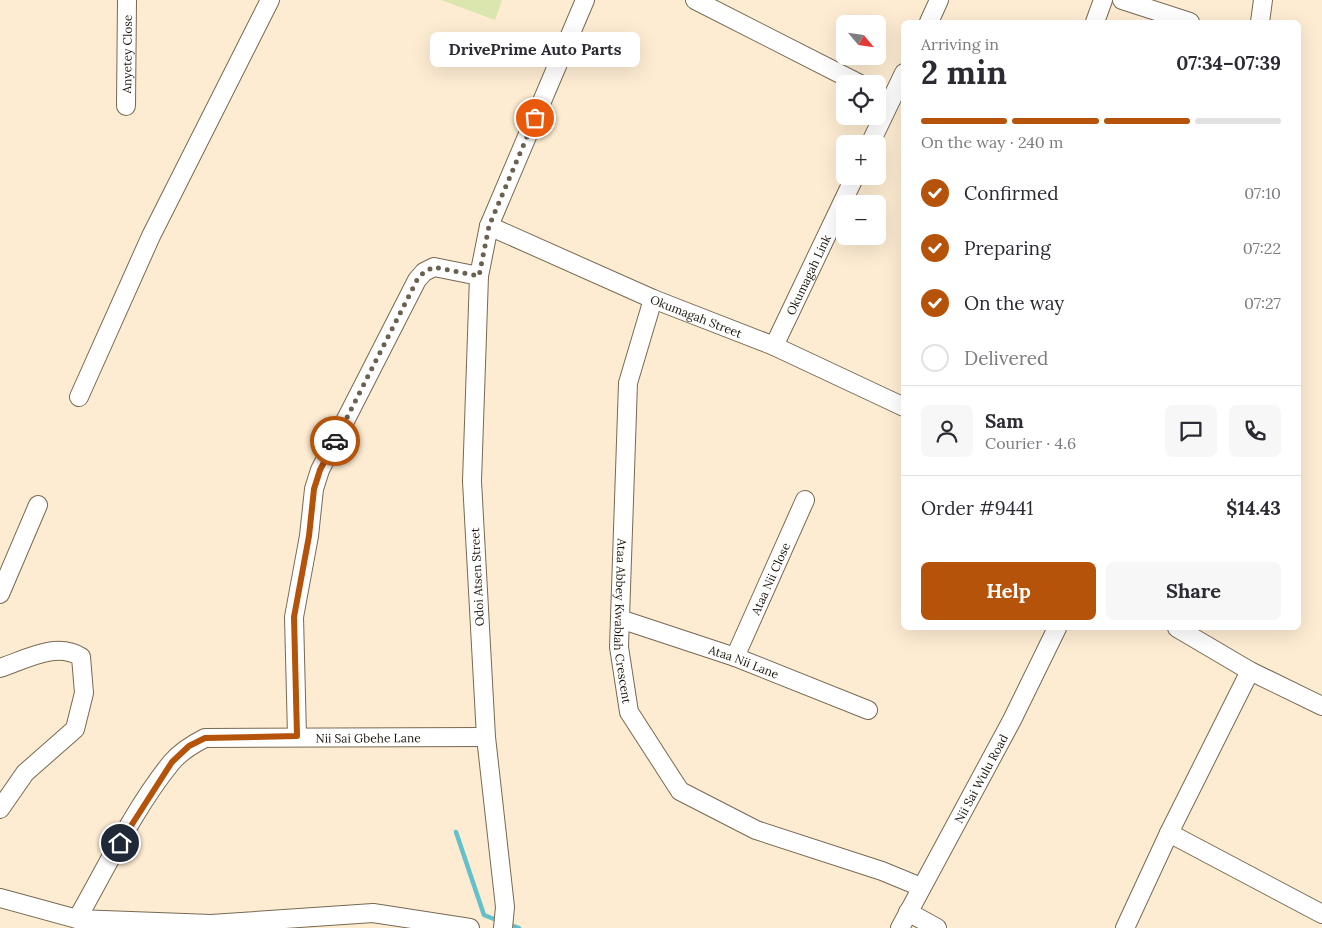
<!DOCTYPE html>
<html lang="en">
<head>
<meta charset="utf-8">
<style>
  :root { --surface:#fff; --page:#f7f7f7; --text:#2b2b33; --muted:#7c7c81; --line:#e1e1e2; --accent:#b45309 }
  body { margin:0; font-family:Lora,serif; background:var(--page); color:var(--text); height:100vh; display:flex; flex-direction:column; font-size:19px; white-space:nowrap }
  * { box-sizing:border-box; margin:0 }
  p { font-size:16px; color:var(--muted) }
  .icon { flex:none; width:28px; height:28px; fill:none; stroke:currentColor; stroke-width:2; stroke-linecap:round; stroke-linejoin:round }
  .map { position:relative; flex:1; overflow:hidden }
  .drawer { position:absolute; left:901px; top:20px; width:400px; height:610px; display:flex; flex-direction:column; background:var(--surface); border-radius:8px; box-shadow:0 5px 20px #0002 }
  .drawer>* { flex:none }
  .needle { width:32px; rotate:119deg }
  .buttons { position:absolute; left:836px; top:15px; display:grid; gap:10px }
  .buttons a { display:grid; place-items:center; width:50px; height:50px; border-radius:8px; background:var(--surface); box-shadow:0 5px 20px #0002; font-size:25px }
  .pin { position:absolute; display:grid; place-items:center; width:42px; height:42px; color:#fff; margin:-21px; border:2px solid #fff; border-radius:50%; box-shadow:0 1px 5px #0007 }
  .courier { position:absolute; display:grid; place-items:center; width:50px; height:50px; margin:-25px; border:4px solid #b45309; border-radius:50%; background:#fff; color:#222; box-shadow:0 1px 6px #0007 }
  .bubble { position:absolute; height:35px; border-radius:8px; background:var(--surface); box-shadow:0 5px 20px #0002; font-size:16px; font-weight:700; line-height:35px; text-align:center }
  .summary em { font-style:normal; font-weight:700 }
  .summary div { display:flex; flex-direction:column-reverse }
  .summary { display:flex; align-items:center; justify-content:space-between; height:85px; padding:0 20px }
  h1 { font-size:32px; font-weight:700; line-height:38px }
  .bar { display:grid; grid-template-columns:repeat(4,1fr); gap:8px 5px; align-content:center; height:60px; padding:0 20px }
  .bar i { height:6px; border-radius:4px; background:var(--line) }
  .bar .active { background:var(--accent) }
  .bar p { grid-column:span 4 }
  .line { display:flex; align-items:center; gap:12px; padding:0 20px; border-top:1px solid var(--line) }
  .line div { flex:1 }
  .round { display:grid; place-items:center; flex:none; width:52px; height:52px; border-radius:8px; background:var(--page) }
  ol { padding:0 20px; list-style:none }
  li { display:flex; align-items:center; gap:15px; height:55px }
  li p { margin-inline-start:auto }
  li .icon { padding:5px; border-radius:50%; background:var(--accent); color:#fff; stroke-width:4 }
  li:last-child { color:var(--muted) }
  li i { width:28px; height:28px; border:2px solid var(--line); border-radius:50% }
  .action { display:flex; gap:10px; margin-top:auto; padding:10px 20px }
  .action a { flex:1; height:58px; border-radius:8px; background:var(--accent); color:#fff; font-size:20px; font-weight:700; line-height:58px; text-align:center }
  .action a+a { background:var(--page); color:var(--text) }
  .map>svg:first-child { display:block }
</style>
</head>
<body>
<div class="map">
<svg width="1322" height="928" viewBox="0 0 1322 928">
  <rect width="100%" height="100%" fill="#fdecd2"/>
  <polygon fill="#dbe5ae" points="441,0 502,0 495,20"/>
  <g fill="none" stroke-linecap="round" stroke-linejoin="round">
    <g stroke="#65c1c9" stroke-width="4.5">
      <polyline points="456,832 484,915 499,921"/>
      <polyline points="508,924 519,928"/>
    </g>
    <g stroke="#776952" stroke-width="20">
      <g id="minor">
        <polyline points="695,0 860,84"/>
        <polyline points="1122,0 1190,22"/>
        <polyline points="929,22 939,0"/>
        <polyline points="1095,22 1103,0"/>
        <polyline points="1260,22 1263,0"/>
        <path id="s1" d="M126,106L127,0"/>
        <polyline points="870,144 904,73"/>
        <path id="s2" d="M489,226L653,299L774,346L904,407"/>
        <path id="s3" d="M653,299L628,383L619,647L629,712L680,791L756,830L882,871L921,887"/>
        <path id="s4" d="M774,346L855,176"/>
        <polyline points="79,397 151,236 270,0"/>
        <polyline points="0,594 38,505"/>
        <path id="s5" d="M620,619L735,657L868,710"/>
        <polyline points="1177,628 1250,671 1322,706"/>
        <path id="s6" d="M735,657L805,500"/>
        <path d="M0,668C25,660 56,641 81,657L84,693L75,729L25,773L0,809"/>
        <polyline points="297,736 294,617 309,536 314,489 320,470 417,280 424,272 434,267 479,276"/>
        <polyline points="1169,833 1322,914"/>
        <polyline points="0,898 77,919 211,924 373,913 470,928"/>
        <polyline points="908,912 937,928"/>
        <path id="s7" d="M77,919C107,867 133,810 171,763C180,752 193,744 205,738L486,737"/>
        <polyline points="503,928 505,907 486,737 472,481 479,276 489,226 585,0"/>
        <path id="s8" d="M900,928L1012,720L1057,628"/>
        <polyline points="1125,928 1169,833 1250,671"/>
      </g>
    </g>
    <use href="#minor" stroke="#fff" stroke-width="18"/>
  </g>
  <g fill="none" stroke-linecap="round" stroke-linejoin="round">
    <polyline stroke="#6a6151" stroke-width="5" stroke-dasharray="0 9" points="335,441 417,280 424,272 434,267 479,276 489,226 535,118"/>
    <polyline stroke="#b45309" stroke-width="6" points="120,843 172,762 189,746 205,738 297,736 294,617 309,536 314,489 320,470 335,441"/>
  </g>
  <g text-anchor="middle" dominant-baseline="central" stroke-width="5" stroke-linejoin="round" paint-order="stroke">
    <g font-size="12" fill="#1b160c" stroke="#fff">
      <text stroke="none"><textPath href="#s1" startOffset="52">Anyetey Close</textPath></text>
      <text stroke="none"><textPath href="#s4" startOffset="79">Okumagah Link</textPath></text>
      <text stroke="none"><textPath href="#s2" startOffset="226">Okumagah Street</textPath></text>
      <text transform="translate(477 577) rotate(-93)">Odoi Atsen Street</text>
      <text stroke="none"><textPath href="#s6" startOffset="86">Ataa Nii Close</textPath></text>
      <text stroke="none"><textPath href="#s3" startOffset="326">Ataa Abbey Kwablah Crescent</textPath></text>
      <text stroke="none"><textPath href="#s5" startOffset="131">Ataa Nii Lane</textPath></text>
      <text stroke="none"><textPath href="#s7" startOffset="388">Nii Sai Gbehe Lane</textPath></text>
      <text stroke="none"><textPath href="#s8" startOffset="170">Nii Sai Wulu Road</textPath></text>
    </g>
  </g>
</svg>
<div class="buttons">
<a><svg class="needle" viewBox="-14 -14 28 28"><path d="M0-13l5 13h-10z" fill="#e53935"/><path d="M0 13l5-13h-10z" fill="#7c7c81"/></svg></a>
<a><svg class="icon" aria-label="locate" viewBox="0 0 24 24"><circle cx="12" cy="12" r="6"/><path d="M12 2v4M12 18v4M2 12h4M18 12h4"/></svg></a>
<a>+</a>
<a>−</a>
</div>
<div class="pin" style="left:535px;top:118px;background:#ea580c"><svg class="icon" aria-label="bag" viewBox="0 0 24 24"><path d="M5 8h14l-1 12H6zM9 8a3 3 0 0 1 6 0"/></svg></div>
<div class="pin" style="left:120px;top:843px;background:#1f2937"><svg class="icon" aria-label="home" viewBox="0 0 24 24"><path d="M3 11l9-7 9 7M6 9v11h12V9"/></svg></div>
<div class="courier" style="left:335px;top:441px"><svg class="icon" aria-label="car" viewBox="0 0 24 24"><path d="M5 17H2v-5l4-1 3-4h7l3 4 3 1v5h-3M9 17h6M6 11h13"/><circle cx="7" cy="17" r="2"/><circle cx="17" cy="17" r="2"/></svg></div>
<div class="bubble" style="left:430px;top:32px;width:210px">DrivePrime Auto Parts</div>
<section class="drawer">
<div class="summary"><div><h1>2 min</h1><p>Arriving in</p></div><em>07:34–07:39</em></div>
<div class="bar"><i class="active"></i><i class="active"></i><i class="active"></i><i></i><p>On the way · 240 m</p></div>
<ol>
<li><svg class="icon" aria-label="check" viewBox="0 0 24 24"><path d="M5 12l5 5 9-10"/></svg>Confirmed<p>07:10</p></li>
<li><svg class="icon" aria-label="check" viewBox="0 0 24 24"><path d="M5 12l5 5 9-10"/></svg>Preparing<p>07:22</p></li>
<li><svg class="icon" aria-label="check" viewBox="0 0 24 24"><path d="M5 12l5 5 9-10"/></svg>On the way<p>07:27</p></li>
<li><i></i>Delivered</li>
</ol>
<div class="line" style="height:90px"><a class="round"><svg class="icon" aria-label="person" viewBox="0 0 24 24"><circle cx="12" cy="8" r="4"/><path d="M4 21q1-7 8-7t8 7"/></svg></a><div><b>Sam</b><p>Courier · 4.6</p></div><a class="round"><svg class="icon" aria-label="chat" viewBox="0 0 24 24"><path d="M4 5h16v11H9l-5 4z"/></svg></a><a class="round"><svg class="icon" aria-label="phone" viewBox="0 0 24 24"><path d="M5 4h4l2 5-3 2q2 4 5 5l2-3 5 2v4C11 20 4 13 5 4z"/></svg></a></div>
<div class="line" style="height:65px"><div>Order #9441</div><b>$14.43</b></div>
<div class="action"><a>Help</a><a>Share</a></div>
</section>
</div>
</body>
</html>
